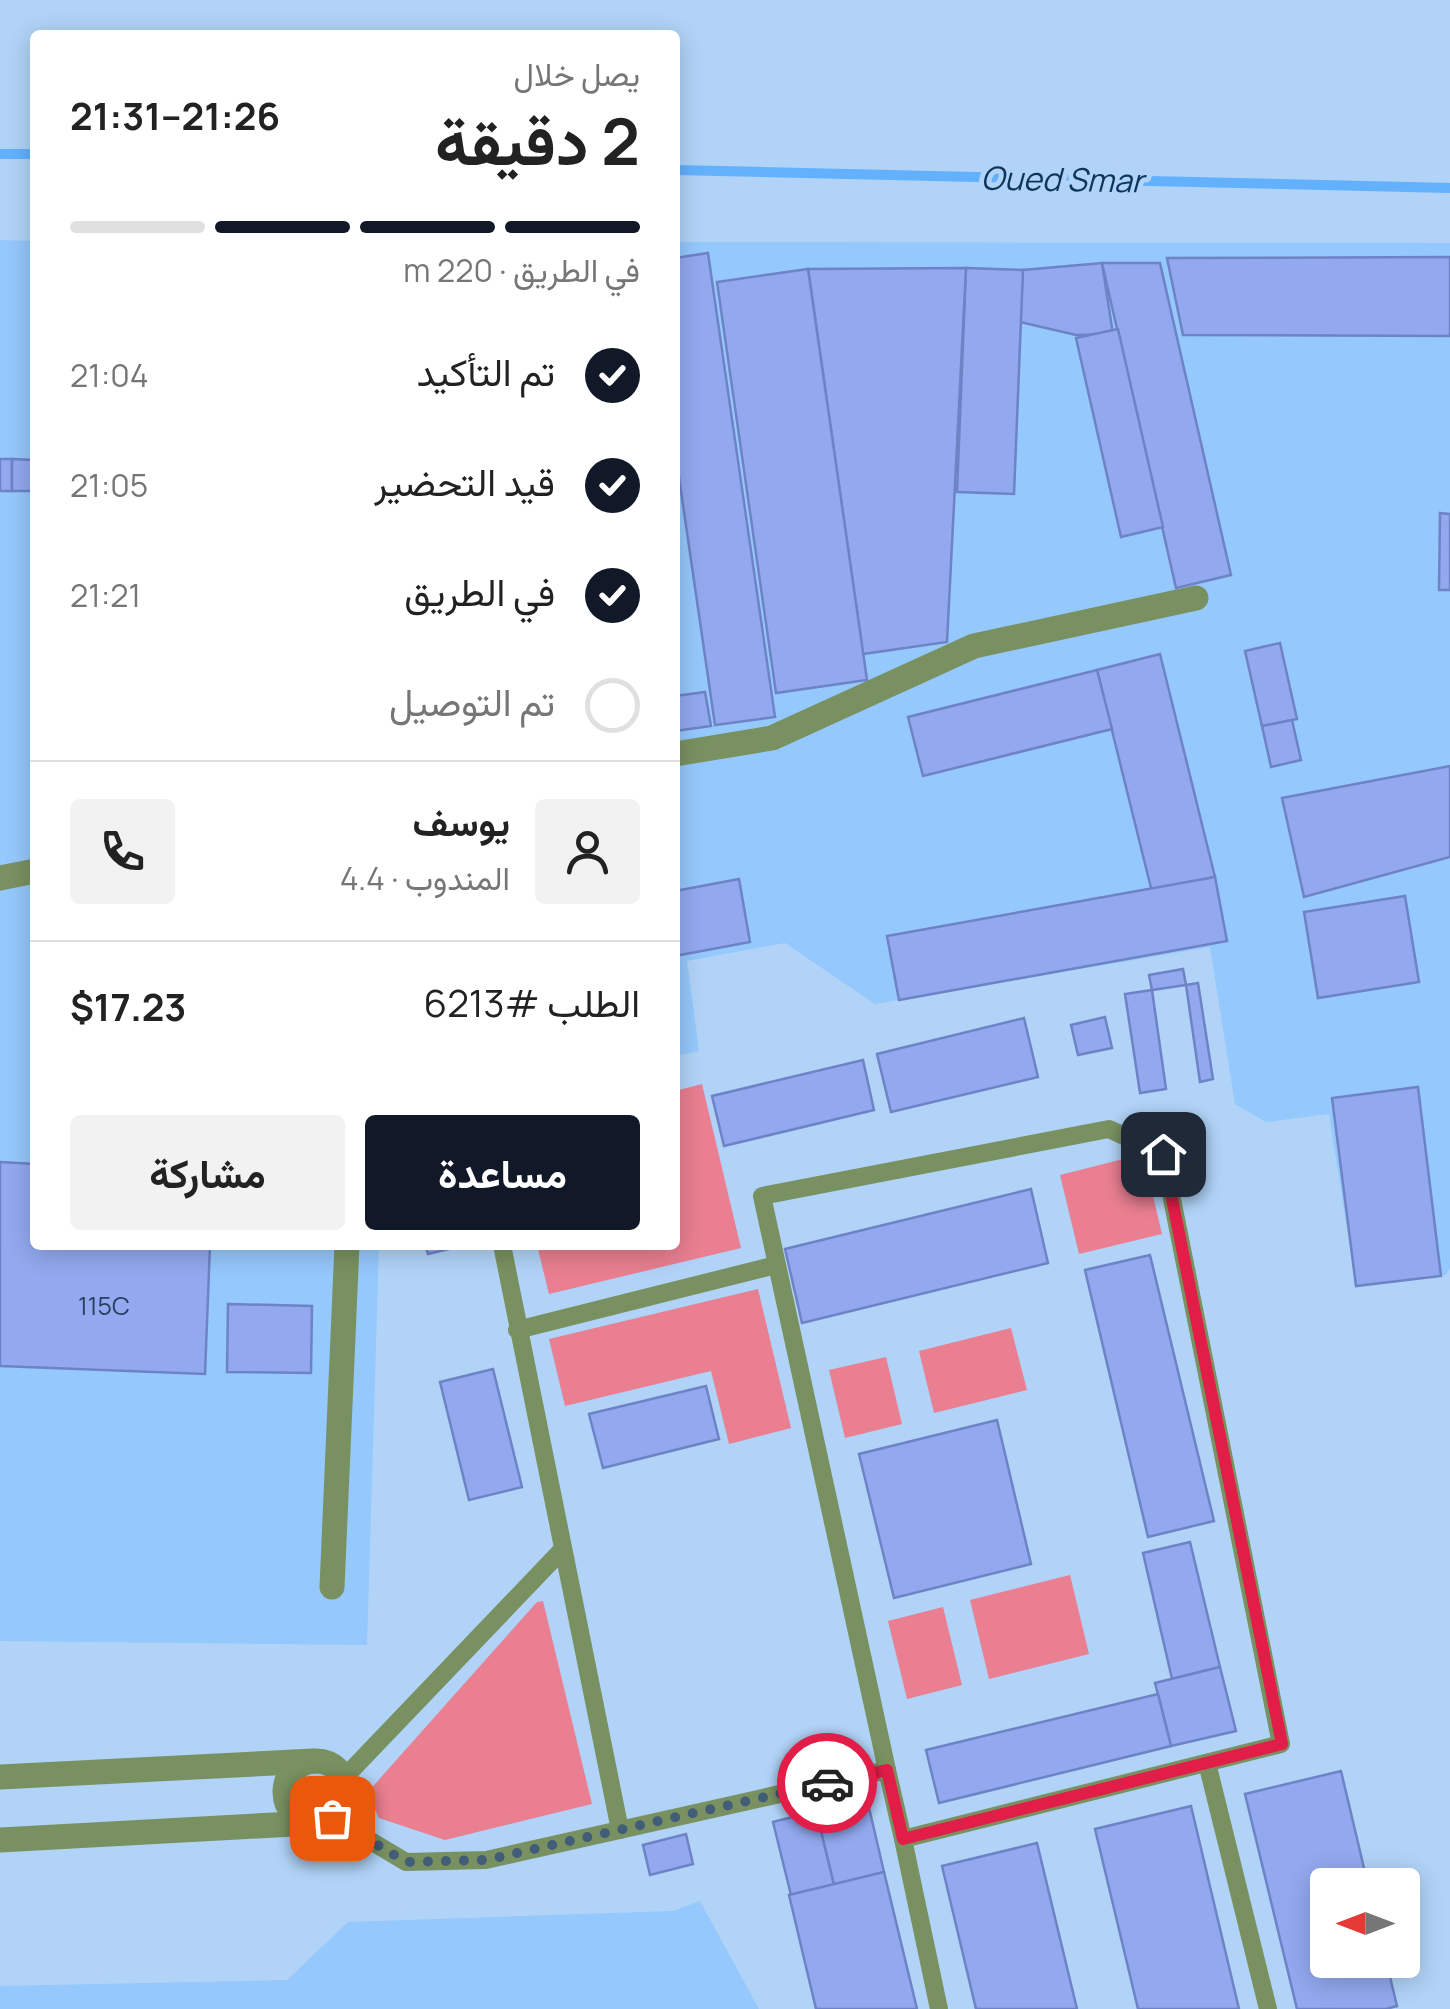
<!DOCTYPE html>
<html lang="ar">
<head>
<meta charset="utf-8">
<style>
  :root { --surface:#fff; --page:#f2f2f2; --text:#222; --muted:#767676; --line:#e0e0e0; --accent:#111827 }
  body { margin:0; font-family:Manrope,Vazirmatn,sans-serif; background:var(--page); color:var(--text); direction:rtl; height:100vh; display:flex; flex-direction:column; font-size:38px; white-space:nowrap }
  * { box-sizing:border-box; margin:0 }
  p { font-size:32px; color:var(--muted) }
  .icon { flex:none; width:55px; height:55px; fill:none; stroke:currentColor; stroke-width:2; stroke-linecap:round; stroke-linejoin:round }
  .map { position:relative; flex:1; overflow:hidden; direction:ltr }
  .drawer { position:absolute; left:30px; top:30px; width:650px; height:1220px; display:flex; flex-direction:column; background:var(--surface); border-radius:10px; box-shadow:0 5px 25px #0003; direction:rtl }
  .drawer>* { flex:none }
  .needle { width:65px; rotate:270deg }
  .tools { position:absolute; left:1310px; top:1868px; display:grid; gap:20px }
  .tools a { display:grid; place-items:center; width:110px; height:110px; border-radius:10px; background:var(--surface); box-shadow:0 5px 25px #0003; font-size:50px }
  .pin { position:absolute; display:grid; place-items:center; width:85px; height:85px; color:#fff; margin:-42px; border-radius:20px; box-shadow:0 5px 15px #0006 }
  .courier { position:absolute; display:grid; place-items:center; width:100px; height:100px; margin:-50px; border:8px solid #e11d48; border-radius:50%; background:#fff; color:#222; box-shadow:0 2px 12px #0007 }
  .headline em { font-style:normal; font-weight:700 }
  .headline div { display:flex; flex-direction:column-reverse }
  .headline { display:flex; align-items:center; justify-content:space-between; height:170px; padding:0 40px }
  h1 { font-size:65px; font-weight:700; line-height:75px }
  .bar { display:grid; grid-template-columns:repeat(4,1fr); gap:15px 10px; align-content:center; height:120px; padding:0 40px }
  .bar i { height:12px; border-radius:8px; background:var(--line) }
  .bar .on { background:var(--accent) }
  .bar p { grid-column:span 4 }
  .line { display:flex; align-items:center; gap:25px; padding:0 40px; border-top:2px solid var(--line) }
  .line div { flex:1 }
  .round { display:grid; place-items:center; flex:none; width:105px; height:105px; border-radius:10px; background:var(--page) }
  ol { padding:0 40px; list-style:none }
  li { display:flex; align-items:center; gap:30px; height:110px }
  li p { margin-inline-start:auto }
  li .icon { padding:10px; border-radius:50%; background:var(--accent); color:#fff; stroke-width:4 }
  li:last-child { color:var(--muted) }
  li i { width:55px; height:55px; border:5px solid var(--line); border-radius:50% }
  .primary-button { display:flex; gap:20px; margin-top:auto; padding:20px 40px }
  .primary-button a { flex:1; height:115px; border-radius:10px; background:var(--accent); color:#fff; font-size:40px; font-weight:700; line-height:115px; text-align:center }
  .primary-button a+a { background:var(--page); color:var(--text) }
  .map>svg:first-child { display:block }
</style>
</head>
<body>
<div class="map">
<svg width="1450" height="2009" viewBox="0 0 1450 2009">
  <rect width="100%" height="100%" fill="#b0d3f7"/>
  <g fill="#95c8fc">
    <polygon points="0,240 35,241 35,1245 379,1245 367,1645 0,1641"/>
    <polygon points="675,242 1450,243 1450,1268 1446,1275 1356,1286 1329,1114 1266,1122 1235,1104 1210,947 875,1004 785,943 687,961 699,1051 675,1056"/>
    <polygon points="700,1901 759,2009 0,2009 0,1986 287,1980 348,1922 673,1911"/>
  </g>
  <g fill="#e97f91">
    <polygon points="702,1084 741,1248 549,1294 537,1245 675,1245 675,1091"/>
    <polygon points="1143,1154 1162,1234 1079,1254 1060,1175"/>
    <polygon points="758,1289 791,1428 729,1444 711,1371 565,1406 549,1339"/>
    <polygon points="1011,1328 1027,1390 934,1413 919,1351"/>
    <polygon points="886,1357 902,1424 845,1438 829,1370"/>
    <polygon points="1070,1575 1089,1654 989,1679 970,1600"/>
    <polygon points="543,1601 592,1804 445,1840 379,1818 367,1793 537,1602"/>
    <polygon points="943,1607 962,1685 907,1699 888,1621"/>
  </g>
  <g fill="none" stroke-linecap="round" stroke-linejoin="round">
    <g stroke="#63b1fd" stroke-width="10">
      <polyline points="0,154 35,154"/>
      <polyline points="675,170 1450,188"/>
    </g>
  </g>
  <g fill="#92a9ef" stroke="#6e83c6" stroke-width="2.5">
    <polygon points="708,253 775,717 715,725 675,450 675,258"/>
    <polygon points="1450,257 1450,336 1183,335 1167,258"/>
    <polygon points="1102,263 1113,334 1076,335 1020,322 1023,270"/>
    <polygon points="1102,263 1160,263 1231,575 1176,588"/>
    <polygon points="966,268 1023,270 1014,494 957,492"/>
    <polygon points="966,268 947,642 863,654 808,269"/>
    <polygon points="808,269 867,680 776,693 717,282"/>
    <polygon points="1118,329 1163,527 1121,537 1076,338"/>
    <rect x="0" y="459" width="12" height="32"/>
    <polygon points="12,459 35,460 35,491 12,491"/>
    <polygon points="1440,513 1450,514 1450,590 1439,590"/>
    <polygon points="1280,643 1297,719 1262,726 1245,651"/>
    <polygon points="1160,654 1215,877 1152,892 1097,670"/>
    <polygon points="1097,670 1112,729 923,776 908,717"/>
    <polygon points="705,692 711,726 675,731 675,696"/>
    <polygon points="1292,720 1301,760 1271,767 1262,726"/>
    <polygon points="1450,766 1450,857 1304,897 1282,798"/>
    <polygon points="1215,877 1227,941 899,1000 887,936"/>
    <polygon points="739,879 750,942 675,956 675,891"/>
    <polygon points="1405,896 1419,982 1318,998 1304,912"/>
    <polygon points="1183,969 1186,985 1152,990 1149,975"/>
    <polygon points="1198,983 1213,1079 1200,1082 1186,985"/>
    <polygon points="1152,990 1166,1089 1140,1093 1125,994"/>
    <polygon points="1105,1017 1112,1048 1078,1055 1071,1025"/>
    <polygon points="1024,1018 1038,1077 891,1112 877,1054"/>
    <polygon points="863,1060 874,1110 724,1146 712,1096"/>
    <polygon points="1418,1087 1441,1276 1356,1286 1332,1098"/>
    <polygon points="0,1162 35,1164 35,1245 210,1245 205,1374 0,1366"/>
    <polygon points="1031,1189 1048,1263 802,1323 785,1249"/>
    <polygon points="425,1245 465,1245 428,1254"/>
    <polygon points="1150,1255 1214,1521 1148,1537 1085,1270"/>
    <polygon points="228,1304 312,1306 311,1373 227,1372"/>
    <polygon points="493,1369 522,1487 469,1500 440,1382"/>
    <polygon points="706,1386 719,1439 603,1468 589,1414"/>
    <polygon points="997,1420 1031,1564 894,1598 859,1454"/>
    <polygon points="1190,1542 1220,1667 1172,1679 1143,1553"/>
    <polygon points="1220,1667 1236,1731 1171,1746 1155,1683"/>
    <polygon points="1158,1694 1171,1746 939,1803 926,1750"/>
    <polygon points="1341,1771 1368,1885 1328,1885 1328,1960 1386,1960 1397,2006 1386,2009 1297,2009 1245,1794"/>
    <polygon points="867,1799 884,1872 834,1885 816,1811"/>
    <polygon points="1191,1806 1239,2009 1138,2009 1095,1829"/>
    <polygon points="816,1811 834,1885 791,1895 773,1822"/>
    <polygon points="686,1834 693,1864 650,1875 643,1845"/>
    <polygon points="1037,1843 1077,2009 976,2009 942,1866"/>
    <polygon points="884,1872 917,2009 816,2009 789,1895"/>
  </g>
  <g fill="none" stroke-linecap="round" stroke-linejoin="round">
    <g stroke="#799160" stroke-width="18">
      <polyline points="502,1245 620,1830"/>
      <polyline points="517,1330 776,1265"/>
      <polyline points="1207,1763 1268,2009"/>
      <polyline points="887,1770 903,1839"/>
      <polyline points="343,1779 562,1550"/>
      <polyline points="332,1818 406,1862 486,1860 887,1770 762,1196 1109,1129 1163,1154 1281,1744 903,1839 939,2009"/>
    </g>
    <g stroke="#799160" stroke-width="25">
      <polyline points="675,754 772,738 974,646 1196,598"/>
      <polyline points="0,878 35,871"/>
      <polyline points="332,1587 347,1245"/>
      <circle cx="316" cy="1792" r="31"/>
      <polyline points="0,1777 313,1761"/>
      <polyline points="0,1840 311,1823"/>
    </g>
  </g>
  <g fill="none" stroke-linecap="round" stroke-linejoin="round">
    <polyline stroke="#425d78" stroke-width="10" stroke-dasharray="0 18" points="332,1818 406,1862 486,1860 827,1783"/>
    <polyline stroke="#e11d48" stroke-width="12" points="827,1783 887,1770 903,1839 1282,1744 1163,1154"/>
  </g>
  <g text-anchor="middle" dominant-baseline="central" stroke-width="10" stroke-linejoin="round" paint-order="stroke">
    <g font-size="25" fill="#294062">
      <text x="104" y="1305">115C</text>
    </g>
    <g font-size="32" font-style="italic" fill="#0b355a" stroke="#b0d3f7">
      <text transform="translate(1062 179) rotate(1)">Oued Smar</text>
    </g>
  </g>
</svg>
<div class="tools">
<a><svg class="needle" viewBox="-14 -14 28 28"><path d="M0-13l5 13h-10z" fill="#e53935"/><path d="M0 13l5-13h-10z" fill="#767676"/></svg></a>
</div>
<div class="pin" style="left:332px;top:1818px;background:#ea580c"><svg class="icon" aria-label="bag" viewBox="0 0 24 24"><path d="M5 8h14l-1 12H6zM9 8a3 3 0 0 1 6 0"/></svg></div>
<div class="pin" style="left:1163px;top:1154px;background:#1f2937"><svg class="icon" aria-label="home" viewBox="0 0 24 24"><path d="M3 11l9-7 9 7M6 9v11h12V9"/></svg></div>
<div class="courier" style="left:827px;top:1783px"><svg class="icon" aria-label="car" viewBox="0 0 24 24"><path d="M5 17H2v-5l4-1 3-4h7l3 4 3 1v5h-3M9 17h6M6 11h13"/><circle cx="7" cy="17" r="2"/><circle cx="17" cy="17" r="2"/></svg></div>
<section class="drawer">
<div class="headline"><div><h1>2 دقيقة</h1><p>يصل خلال</p></div><em>21:26–21:31</em></div>
<div class="bar"><i class="on"></i><i class="on"></i><i class="on"></i><i></i><p>في الطريق · 220 m</p></div>
<ol>
<li><svg class="icon" aria-label="check" viewBox="0 0 24 24"><path d="M5 12l5 5 9-10"/></svg>تم التأكيد<p>21:04</p></li>
<li><svg class="icon" aria-label="check" viewBox="0 0 24 24"><path d="M5 12l5 5 9-10"/></svg>قيد التحضير<p>21:05</p></li>
<li><svg class="icon" aria-label="check" viewBox="0 0 24 24"><path d="M5 12l5 5 9-10"/></svg>في الطريق<p>21:21</p></li>
<li><i></i>تم التوصيل</li>
</ol>
<div class="line" style="height:180px"><a class="round"><svg class="icon" aria-label="person" viewBox="0 0 24 24"><circle cx="12" cy="8" r="4"/><path d="M4 21q1-7 8-7t8 7"/></svg></a><div><b>يوسف</b><p>المندوب · 4.4</p></div><a class="round"><svg class="icon" aria-label="phone" viewBox="0 0 24 24"><path d="M5 4h4l2 5-3 2q2 4 5 5l2-3 5 2v4C11 20 4 13 5 4z"/></svg></a></div>
<div class="line" style="height:130px"><div>الطلب #6213</div><b>$17.23</b></div>
<div class="primary-button"><a>مساعدة</a><a>مشاركة</a></div>
</section>
</div>
</body>
</html>
